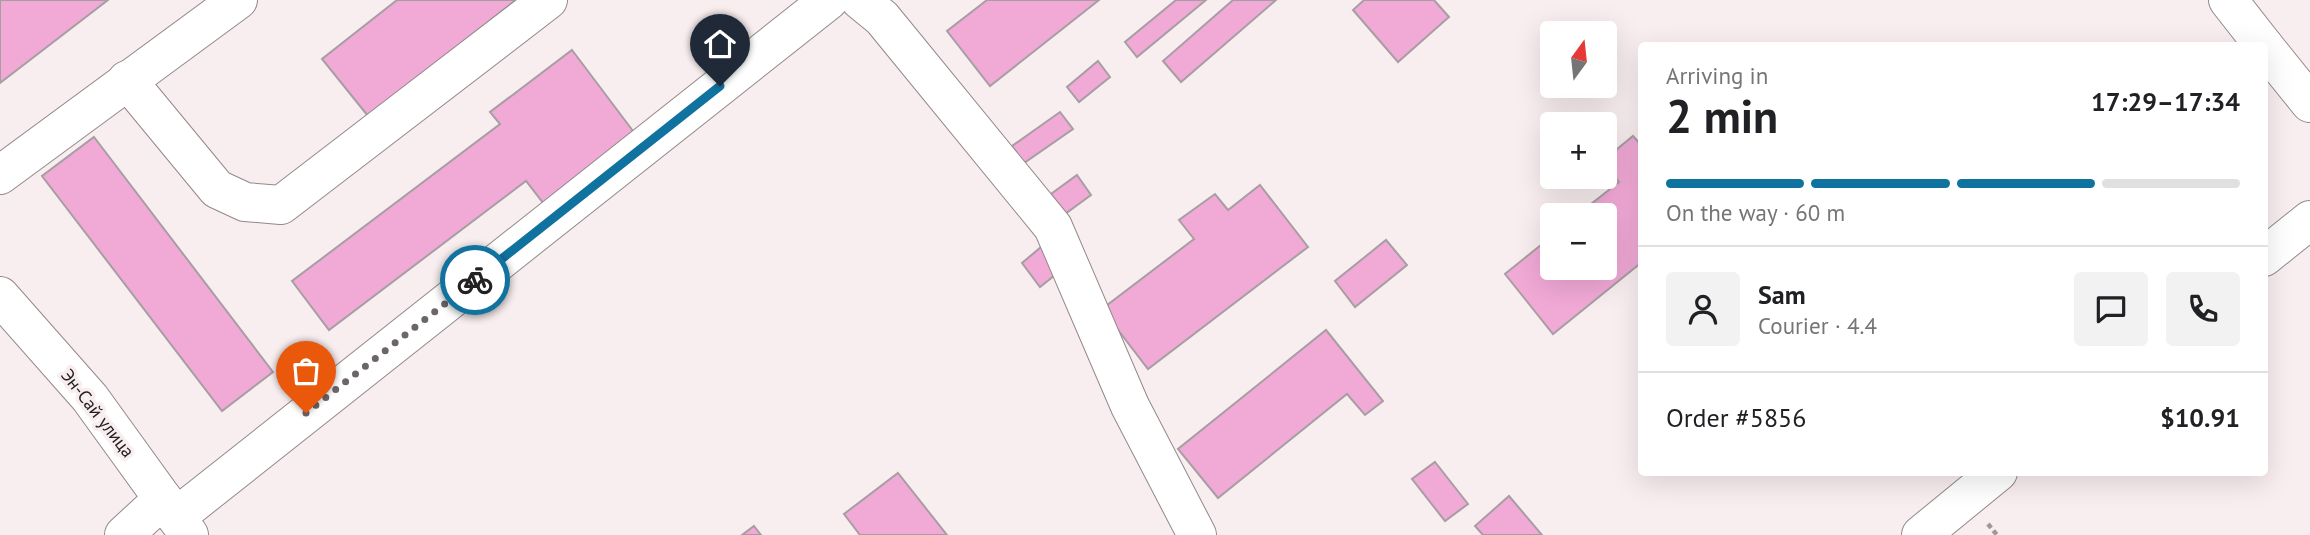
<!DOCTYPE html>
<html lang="en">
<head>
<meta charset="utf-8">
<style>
  :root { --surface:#fff; --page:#f2f2f2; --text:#202124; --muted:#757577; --line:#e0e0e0; --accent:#10729f }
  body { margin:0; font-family:"PT Sans",sans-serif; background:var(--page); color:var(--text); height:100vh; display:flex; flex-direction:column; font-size:26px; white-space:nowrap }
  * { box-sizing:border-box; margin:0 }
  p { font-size:23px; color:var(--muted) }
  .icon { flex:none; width:38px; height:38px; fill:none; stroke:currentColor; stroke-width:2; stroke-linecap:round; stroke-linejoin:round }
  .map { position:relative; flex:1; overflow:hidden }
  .sheet { position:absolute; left:1638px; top:42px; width:630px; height:434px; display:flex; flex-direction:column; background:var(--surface); border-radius:7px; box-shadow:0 7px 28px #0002 }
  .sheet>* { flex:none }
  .needle { width:46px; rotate:15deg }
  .buttons { position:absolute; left:1540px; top:21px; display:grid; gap:14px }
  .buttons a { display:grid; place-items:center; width:77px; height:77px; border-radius:7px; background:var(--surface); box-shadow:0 7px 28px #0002; font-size:35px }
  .pin { position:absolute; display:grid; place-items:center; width:60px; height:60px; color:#fff; margin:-72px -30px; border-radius:50% 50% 50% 0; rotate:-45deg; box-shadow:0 0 7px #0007 }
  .pin .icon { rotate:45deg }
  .courier { position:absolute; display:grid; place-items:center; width:70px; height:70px; margin:-35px; border:5px solid #10729f; border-radius:50%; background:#fff; color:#222; box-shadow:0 2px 9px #0007 }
  .headline em { font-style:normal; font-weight:800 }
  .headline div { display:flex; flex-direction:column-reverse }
  .headline { display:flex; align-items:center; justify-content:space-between; height:119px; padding:0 28px }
  h1 { font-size:46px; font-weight:800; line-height:52px }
  .bar { display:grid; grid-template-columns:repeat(4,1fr); gap:10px 7px; align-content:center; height:84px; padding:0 28px }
  .bar i { height:9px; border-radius:5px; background:var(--line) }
  .bar .on { background:var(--accent) }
  .bar p { grid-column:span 4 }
  .line { display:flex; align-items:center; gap:18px; padding:0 28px; border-top:2px solid var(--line) }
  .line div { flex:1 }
  .round { display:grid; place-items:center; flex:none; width:74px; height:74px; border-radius:7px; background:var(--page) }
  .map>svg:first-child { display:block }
</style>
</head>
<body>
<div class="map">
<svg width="2310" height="535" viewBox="0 0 2310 535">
  <rect width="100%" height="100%" fill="#f8edef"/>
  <g fill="#f1a9d6" stroke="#a79ea3" stroke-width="2">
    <polygon points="0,0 108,0 0,83"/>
    <polygon points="397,0 516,0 368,116 322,59"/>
    <polygon points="987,0 1099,0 990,86 947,31"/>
    <polygon points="1176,0 1206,0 1137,57 1125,42"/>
    <polygon points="1233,0 1276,0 1181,82 1163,61"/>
    <polygon points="1364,0 1434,0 1449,17 1398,62 1353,10"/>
    <polygon points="572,50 636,135 544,204 526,181 329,330 292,281 500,124 490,112"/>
    <polygon points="1098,61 1110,77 1079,102 1067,87"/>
    <polygon points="1060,112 1073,129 1024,163 1012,146"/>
    <polygon points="1633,136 1642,146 1642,262 1553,334 1505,274 1552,236 1552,268 1605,268 1605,215 1577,215 1619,182 1605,165 1605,159"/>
    <polygon points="94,137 273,372 222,411 42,176"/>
    <polygon points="1077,175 1091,195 1065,214 1051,194"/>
    <polygon points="1260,185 1308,247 1148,369 1102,309 1194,239 1179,220 1215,194 1228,210"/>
    <polygon points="1386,240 1407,265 1355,307 1335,281"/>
    <polygon points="1041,247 1060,271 1040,287 1022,263"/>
    <polygon points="1326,330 1383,401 1365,415 1347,394 1218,498 1178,449"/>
    <polygon points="1435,462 1468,504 1445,521 1412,479"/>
    <polygon points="898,473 947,535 860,535 844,514"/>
    <polygon points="1509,496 1542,535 1483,535 1475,526"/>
    <polygon points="754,526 761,535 742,535"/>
  </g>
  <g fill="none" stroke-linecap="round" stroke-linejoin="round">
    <g stroke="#93898a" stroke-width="40">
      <g id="minor">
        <polyline points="860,0 882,18 1053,227 1130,406 1197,535"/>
        <polyline points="2228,0 2264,46"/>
        <polyline points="2264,46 2310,103"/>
        <polyline points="127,80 217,189 245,202 281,205 548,0"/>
        <polyline points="0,175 238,0"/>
        <polyline points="0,296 90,398 189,535"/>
        <polyline points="176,517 829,0"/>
        <polyline points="124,535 163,499"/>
      </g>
    </g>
    <g stroke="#93898a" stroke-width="40">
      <g id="major">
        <polyline points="2264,257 2310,220"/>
        <polyline points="1921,535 1998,472"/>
      </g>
    </g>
    <polyline stroke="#a09799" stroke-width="4.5" stroke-dasharray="5 3.5" stroke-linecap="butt" points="1988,524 1997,535"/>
    <use href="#minor" stroke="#fff" stroke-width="38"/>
    <use href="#major" stroke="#fff" stroke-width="38"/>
  </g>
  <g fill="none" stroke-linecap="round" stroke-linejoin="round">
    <polyline stroke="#6d6668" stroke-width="7" stroke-dasharray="0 12.6" points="306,413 475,280"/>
    <polyline stroke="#10729f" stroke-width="9" points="475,280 720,86"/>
  </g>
  <g text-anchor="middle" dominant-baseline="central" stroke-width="7" stroke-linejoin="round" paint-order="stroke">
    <g font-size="18" fill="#221e1f" stroke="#f8edef">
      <text transform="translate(98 413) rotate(52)">Эн-Сай улица</text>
    </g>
  </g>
</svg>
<div class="buttons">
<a><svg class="needle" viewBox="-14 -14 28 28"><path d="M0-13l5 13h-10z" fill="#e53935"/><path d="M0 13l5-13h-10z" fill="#757577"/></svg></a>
<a>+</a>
<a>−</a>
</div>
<div class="pin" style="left:306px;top:413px;background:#ea580c"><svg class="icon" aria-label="bag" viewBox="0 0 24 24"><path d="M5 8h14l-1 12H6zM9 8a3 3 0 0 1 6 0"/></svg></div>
<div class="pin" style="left:720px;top:86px;background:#1f2937"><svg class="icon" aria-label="home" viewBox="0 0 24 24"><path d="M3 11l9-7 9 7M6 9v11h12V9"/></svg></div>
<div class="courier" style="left:475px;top:280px"><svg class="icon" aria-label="bike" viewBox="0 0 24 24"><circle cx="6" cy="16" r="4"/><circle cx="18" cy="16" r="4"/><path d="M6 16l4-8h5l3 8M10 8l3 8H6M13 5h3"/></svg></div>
<section class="sheet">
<div class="headline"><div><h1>2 min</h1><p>Arriving in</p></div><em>17:29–17:34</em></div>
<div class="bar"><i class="on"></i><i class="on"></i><i class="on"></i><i></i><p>On the way · 60 m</p></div>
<div class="line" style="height:126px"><a class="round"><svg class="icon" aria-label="person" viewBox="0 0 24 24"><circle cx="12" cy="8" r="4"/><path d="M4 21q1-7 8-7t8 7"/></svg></a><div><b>Sam</b><p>Courier · 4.4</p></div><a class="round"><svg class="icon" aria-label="chat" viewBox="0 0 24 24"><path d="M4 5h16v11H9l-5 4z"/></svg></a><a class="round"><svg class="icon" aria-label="phone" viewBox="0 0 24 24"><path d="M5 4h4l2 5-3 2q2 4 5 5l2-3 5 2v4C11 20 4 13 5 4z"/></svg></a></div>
<div class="line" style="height:91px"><div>Order #5856</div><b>$10.91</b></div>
</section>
</div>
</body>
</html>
